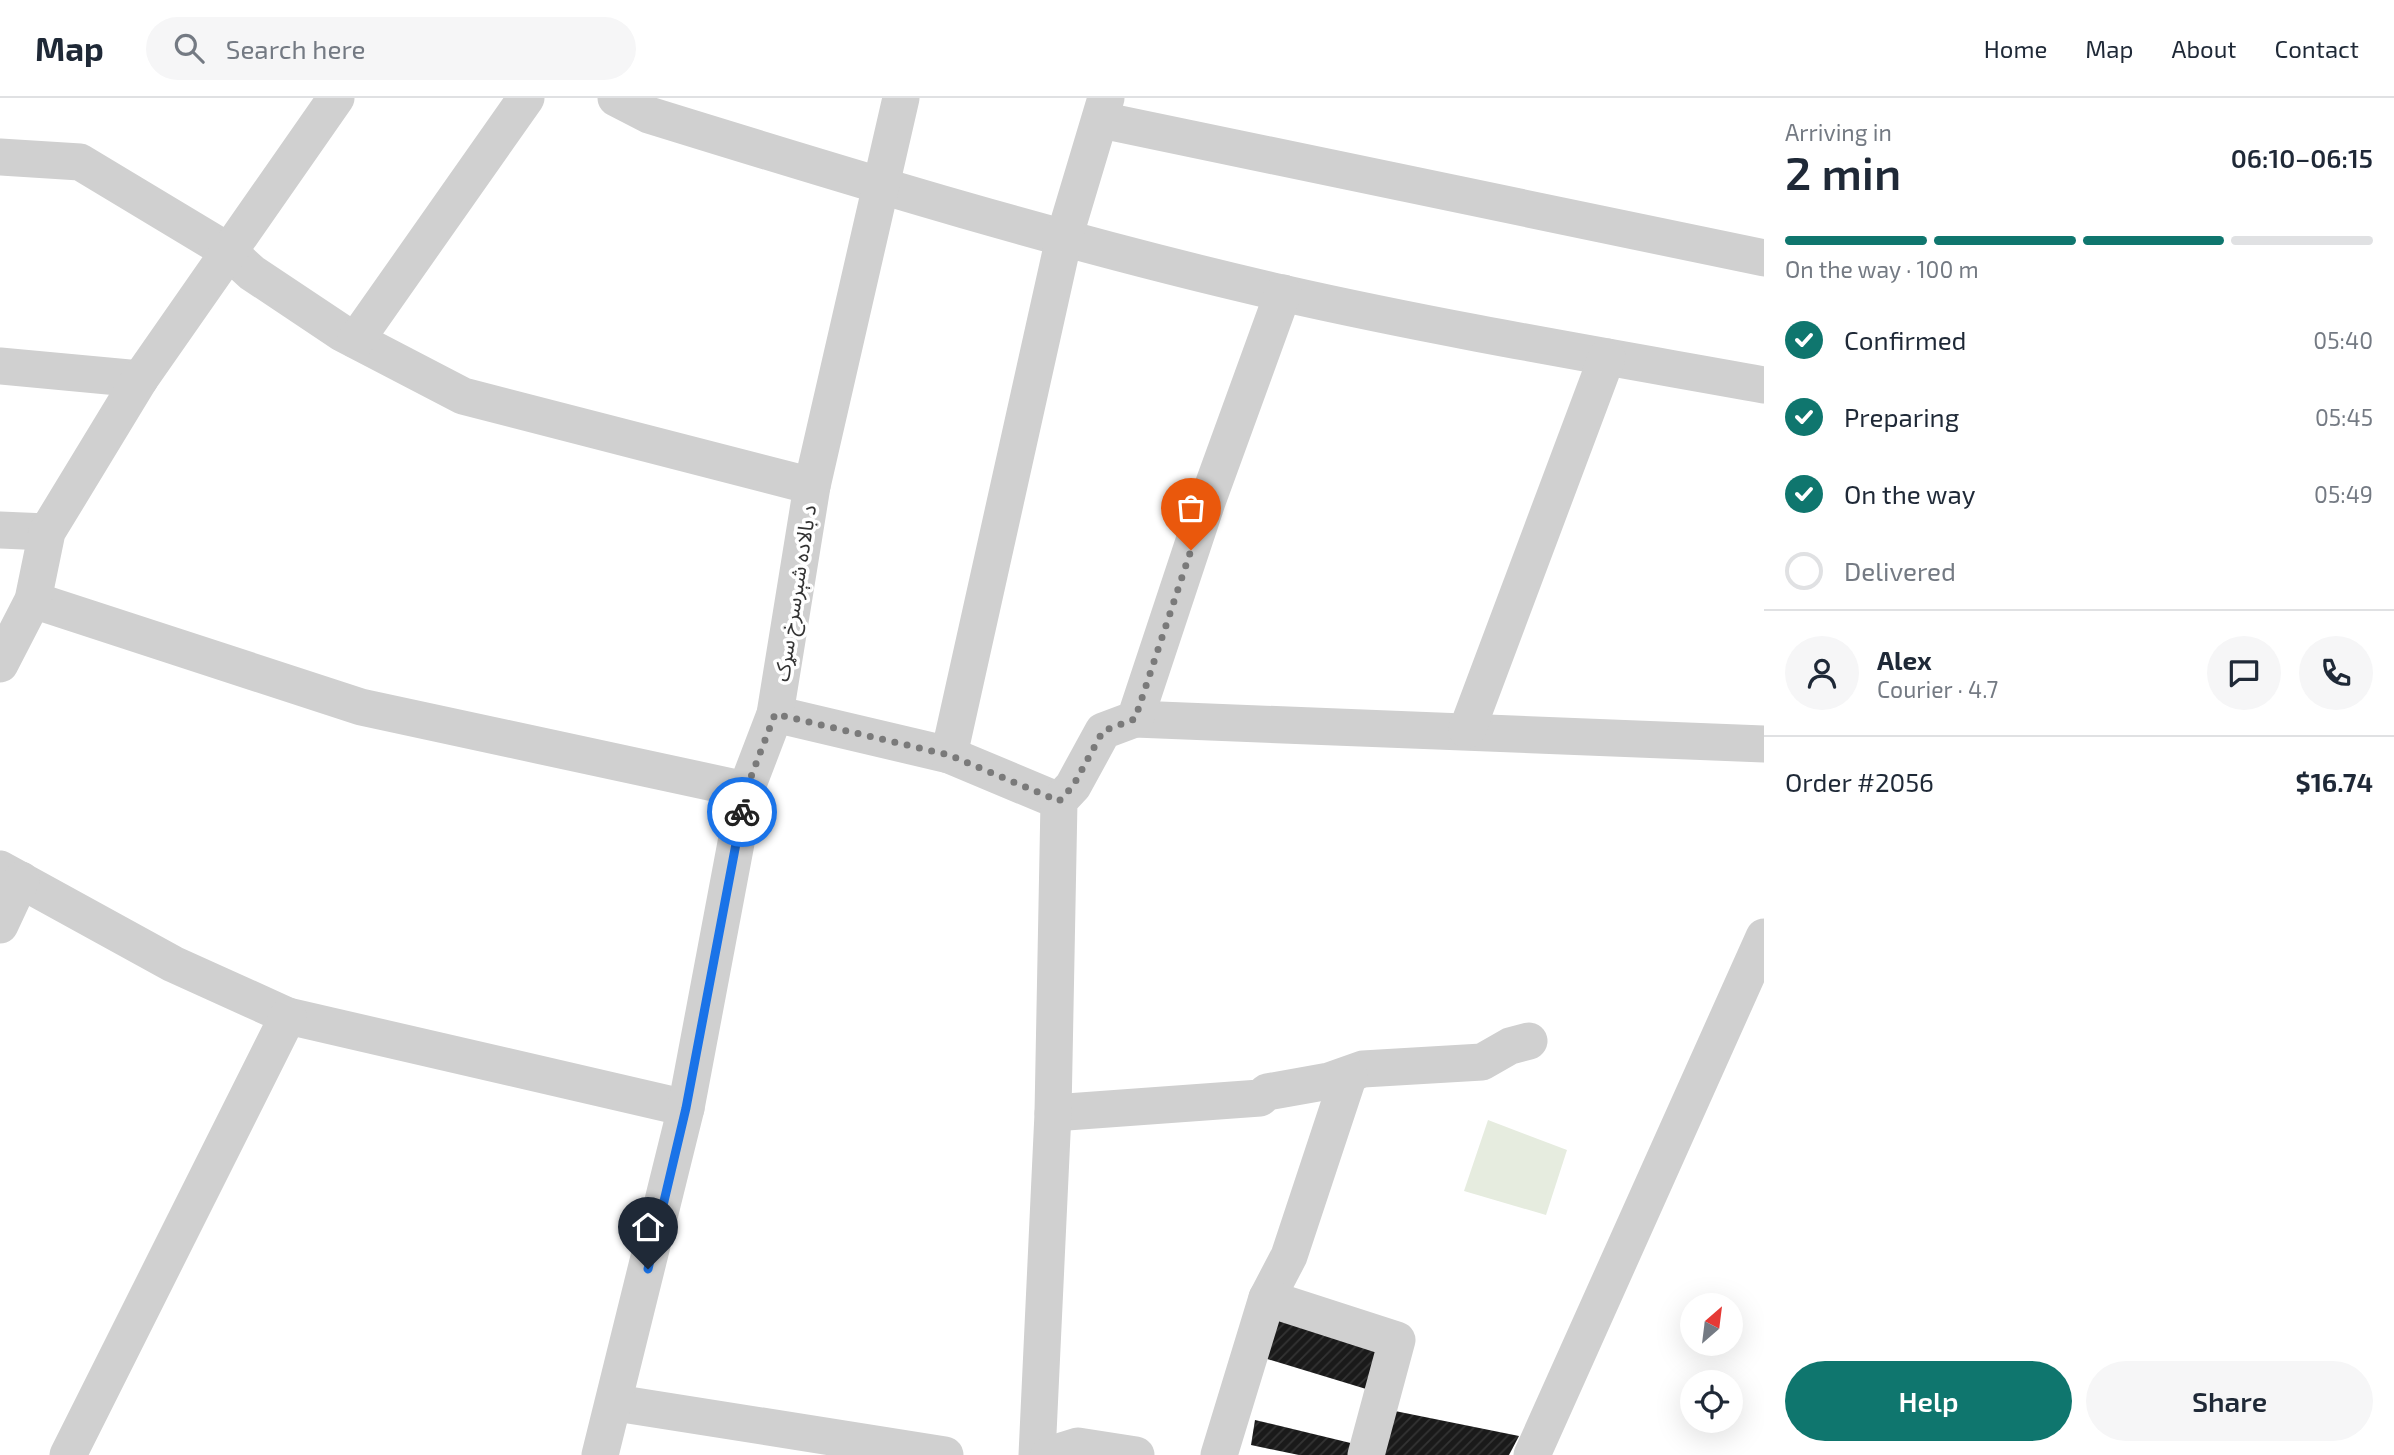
<!DOCTYPE html>
<html lang="en">
<head>
<meta charset="utf-8">
<style>
  :root { --surface:#fff; --page:#f6f6f7; --text:#1f2937; --muted:#747a83; --line:#e0e1e3; --accent:#0f766e }
  body { margin:0; font-family:"Exo 2","Noto Sans Arabic",sans-serif; background:var(--page); color:var(--text); height:100vh; display:flex; flex-direction:column; font-size:26px; white-space:nowrap }
  * { box-sizing:border-box; margin:0 }
  p { font-size:23px; color:var(--muted) }
  .icon { flex:none; width:38px; height:38px; fill:none; stroke:currentColor; stroke-width:2; stroke-linecap:round; stroke-linejoin:round }
  .map { position:relative; flex:1; overflow:hidden }
  .side { display:flex; flex-direction:column; background:var(--surface); width:630px }
  .side>* { flex:none }
  .needle { width:46px; rotate:28deg }
  .controls { position:absolute; left:1680px; top:1195px; display:grid; gap:14px }
  .controls a { display:grid; place-items:center; width:63px; height:63px; border-radius:50%; background:var(--surface); box-shadow:0 7px 28px #0002; font-size:35px }
  .pin { position:absolute; display:grid; place-items:center; width:60px; height:60px; color:#fff; margin:-72px -30px; border-radius:50% 50% 50% 0; rotate:-45deg; box-shadow:0 0 7px #0007 }
  .pin .icon { rotate:45deg }
  .courier { position:absolute; display:grid; place-items:center; width:70px; height:70px; margin:-35px; border:5px solid #1a73e8; border-radius:50%; background:#fff; color:#222; box-shadow:0 2px 9px #0007 }
  .head em { font-style:normal; font-weight:600 }
  .head div { display:flex; flex-direction:column-reverse }
  .head { display:flex; align-items:center; justify-content:space-between; height:119px; padding:0 21px }
  h1 { font-size:46px; font-weight:600; line-height:52px }
  .bar { display:grid; grid-template-columns:repeat(4,1fr); gap:10px 7px; align-content:center; height:84px; padding:0 21px }
  .bar i { height:9px; border-radius:5px; background:var(--line) }
  .bar .current { background:var(--accent) }
  .bar p { grid-column:span 4 }
  .line { display:flex; align-items:center; gap:18px; padding:0 21px; border-top:2px solid var(--line) }
  .line div { flex:1 }
  .round { display:grid; place-items:center; flex:none; width:74px; height:74px; border-radius:37px; background:var(--page) }
  ol { padding:0 21px; list-style:none }
  li { display:flex; align-items:center; gap:21px; height:77px }
  li p { margin-inline-start:auto }
  li .icon { padding:7px; border-radius:50%; background:var(--accent); color:#fff; stroke-width:4 }
  li:last-child { color:var(--muted) }
  li i { width:38px; height:38px; border:4px solid var(--line); border-radius:50% }
  .cta { display:flex; gap:14px; margin-top:auto; padding:14px 21px }
  .cta a { flex:1; height:80px; border-radius:42px; background:var(--accent); color:#fff; font-size:28px; font-weight:600; line-height:80px; text-align:center }
  .cta a+a { background:var(--page); color:var(--text) }
  header { display:flex; align-items:center; gap:42px; box-sizing:border-box; height:98px; padding:0 35px; background:var(--surface); border-bottom:2px solid var(--line) }
  header strong { font-size:33px }
  nav { display:flex; gap:38px; margin-inline-start:auto; font-size:24px }
  .search { width:490px; height:63px; background:var(--page); display:flex; align-items:center; gap:18px; box-sizing:border-box; padding:0 24px; border-radius:38px; color:var(--muted); font-size:26px }
  main { display:flex; flex:1; min-height:0 }
  .map>svg:first-child { display:block }
</style>
</head>
<body>
<header>
<strong>Map</strong>
<div class="search"><svg class="icon" aria-label="search" viewBox="0 0 24 24"><circle cx="10" cy="10" r="6"/><path d="M15 15l6 6"/></svg>Search here</div>
<nav><a>Home</a><a>Map</a><a>About</a><a>Contact</a></nav>
</header>
<main>
<div class="map">
<svg width="1764" height="1357" viewBox="0 0 1764 1357">
  <defs>
    <pattern id="building-hatch" width="6" height="6" patternUnits="userSpaceOnUse" patternTransform="scale(1.75)"><rect width="6" height="6" fill="#1a1a1a"/><path d="M-1 1l2-2M0 6l6-6M5 7l2-2" fill="none" stroke="#333"/></pattern>
  </defs>
  <rect width="100%" height="100%" fill="#fff"/>
  <polygon fill="#e6ecdf" points="1488,1022 1567,1052 1546,1117 1464,1093"/>
  <g fill="url(#building-hatch)">
    <polygon points="1268,1208 1391,1251 1376,1294 1254,1257"/>
    <polygon points="1385,1311 1519,1338 1509,1357 1375,1357"/>
    <polygon points="1255,1322 1363,1348 1360,1357 1299,1357 1251,1347"/>
  </g>
  <g fill="none" stroke-linecap="round" stroke-linejoin="round">
    <g stroke="#d0d0d0" stroke-width="37">
      <path d="M616,0L649,17C859,82 1068,146 1282,195C1441,231 1603,258 1764,287"/>
      <polyline points="1101,22 1764,160"/>
      <polyline points="0,59 80,64 228,153 252,175 342,235 463,298 812,388"/>
      <polyline points="356,242 526,0"/>
      <polyline points="0,268 140,281"/>
      <polyline points="0,432 47,434"/>
      <polyline points="33,502 361,609 746,692"/>
      <polyline points="0,566 33,502 47,434 140,281 336,0"/>
      <polyline points="775,616 949,657 1059,703"/>
      <polyline points="1135,621 1764,646"/>
      <polyline points="1467,632 1607,259"/>
      <polyline points="949,657 1064,140 1106,0"/>
      <polyline points="0,771 173,866 288,918 686,1010"/>
      <polyline points="0,827 21,782"/>
      <polyline points="1053,1015 1260,1000 1267,994 1329,983 1363,971 1482,964 1510,948 1529,943"/>
      <polyline points="1267,1200 1289,1158 1349,977"/>
      <polyline points="616,1305 945,1357"/>
      <polyline points="68,1357 288,918"/>
      <polyline points="600,1357 686,1010 746,692 775,616 812,388 901,0"/>
      <polyline points="1037,1357 1053,1015 1059,703 1073,688 1103,633 1135,621 1207,404 1283,195"/>
      <polyline points="1049,1357 1078,1348 1136,1357"/>
      <polyline points="1219,1357 1267,1200 1397,1242 1366,1357"/>
      <polyline points="1532,1357 1764,839"/>
    </g>
  </g>
  <g fill="none" stroke-linecap="round" stroke-linejoin="round">
    <polyline stroke="#7a7a7a" stroke-width="7" stroke-dasharray="0 12.6" points="742,714 746,692 775,616 949,657 1059,703 1073,688 1103,633 1135,621 1191,452"/>
    <polyline stroke="#1a73e8" stroke-width="9" points="648,1171 686,1010 742,714"/>
  </g>
  <g text-anchor="middle" dominant-baseline="central" stroke-width="7" stroke-linejoin="round" paint-order="stroke">
    <g font-size="21" fill="#333" stroke="#fff">
      <text transform="translate(794 495) rotate(-81)">د بالاده شېرسرخ سړک</text>
    </g>
  </g>
</svg>
<div class="controls">
<a><svg class="needle" viewBox="-14 -14 28 28"><path d="M0-13l5 13h-10z" fill="#e53935"/><path d="M0 13l5-13h-10z" fill="#747a83"/></svg></a>
<a><svg class="icon" aria-label="locate" viewBox="0 0 24 24"><circle cx="12" cy="12" r="6"/><path d="M12 2v4M12 18v4M2 12h4M18 12h4"/></svg></a>
</div>
<div class="pin" style="left:1191px;top:452px;background:#ea580c"><svg class="icon" aria-label="bag" viewBox="0 0 24 24"><path d="M5 8h14l-1 12H6zM9 8a3 3 0 0 1 6 0"/></svg></div>
<div class="pin" style="left:648px;top:1171px;background:#1f2937"><svg class="icon" aria-label="home" viewBox="0 0 24 24"><path d="M3 11l9-7 9 7M6 9v11h12V9"/></svg></div>
<div class="courier" style="left:742px;top:714px"><svg class="icon" aria-label="bike" viewBox="0 0 24 24"><circle cx="6" cy="16" r="4"/><circle cx="18" cy="16" r="4"/><path d="M6 16l4-8h5l3 8M10 8l3 8H6M13 5h3"/></svg></div>
</div>
<section class="side">
<div class="head"><div><h1>2 min</h1><p>Arriving in</p></div><em>06:10–06:15</em></div>
<div class="bar"><i class="current"></i><i class="current"></i><i class="current"></i><i></i><p>On the way · 100 m</p></div>
<ol>
<li><svg class="icon" aria-label="check" viewBox="0 0 24 24"><path d="M5 12l5 5 9-10"/></svg>Confirmed<p>05:40</p></li>
<li><svg class="icon" aria-label="check" viewBox="0 0 24 24"><path d="M5 12l5 5 9-10"/></svg>Preparing<p>05:45</p></li>
<li><svg class="icon" aria-label="check" viewBox="0 0 24 24"><path d="M5 12l5 5 9-10"/></svg>On the way<p>05:49</p></li>
<li><i></i>Delivered</li>
</ol>
<div class="line" style="height:126px"><a class="round"><svg class="icon" aria-label="person" viewBox="0 0 24 24"><circle cx="12" cy="8" r="4"/><path d="M4 21q1-7 8-7t8 7"/></svg></a><div><b>Alex</b><p>Courier · 4.7</p></div><a class="round"><svg class="icon" aria-label="chat" viewBox="0 0 24 24"><path d="M4 5h16v11H9l-5 4z"/></svg></a><a class="round"><svg class="icon" aria-label="phone" viewBox="0 0 24 24"><path d="M5 4h4l2 5-3 2q2 4 5 5l2-3 5 2v4C11 20 4 13 5 4z"/></svg></a></div>
<div class="line" style="height:91px"><div>Order #2056</div><b>$16.74</b></div>
<div class="cta"><a>Help</a><a>Share</a></div>
</section>
</main>
</body>
</html>
